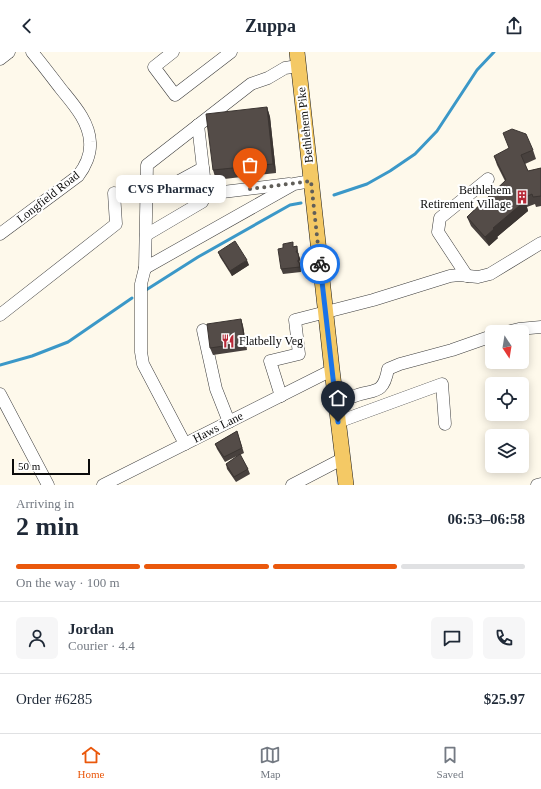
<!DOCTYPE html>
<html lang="en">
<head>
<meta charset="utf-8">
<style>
  :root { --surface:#fff; --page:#f6f6f7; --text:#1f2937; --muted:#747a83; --line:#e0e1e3; --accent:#ea580c }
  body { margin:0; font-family:"Times New Roman",serif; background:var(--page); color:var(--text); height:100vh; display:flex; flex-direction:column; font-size:15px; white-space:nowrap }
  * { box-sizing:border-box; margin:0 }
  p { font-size:13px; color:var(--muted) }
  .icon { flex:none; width:22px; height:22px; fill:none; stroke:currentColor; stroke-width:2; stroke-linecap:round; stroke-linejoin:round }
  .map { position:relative; height:433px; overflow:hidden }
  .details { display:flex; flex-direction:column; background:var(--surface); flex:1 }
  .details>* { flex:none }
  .needle { width:26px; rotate:168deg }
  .buttons { position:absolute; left:485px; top:273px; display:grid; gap:8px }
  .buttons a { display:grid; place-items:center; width:44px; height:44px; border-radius:6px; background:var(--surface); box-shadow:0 2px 10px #0003; font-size:20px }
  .scale { position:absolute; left:12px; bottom:10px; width:78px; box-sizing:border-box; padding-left:4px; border:2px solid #0b0b0b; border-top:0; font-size:11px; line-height:14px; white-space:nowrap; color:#0b0b0b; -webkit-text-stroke:3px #fff; paint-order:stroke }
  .pin { position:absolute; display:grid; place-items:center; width:34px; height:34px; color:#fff; margin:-41px -17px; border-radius:50% 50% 50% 0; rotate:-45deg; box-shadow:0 0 4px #0007 }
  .pin .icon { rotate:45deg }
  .courier { position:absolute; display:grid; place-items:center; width:40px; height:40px; margin:-20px; border:3px solid #1a73e8; border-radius:50%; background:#fff; color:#222; box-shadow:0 1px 5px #0007 }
  .bubble { position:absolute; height:28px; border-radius:6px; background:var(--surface); box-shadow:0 2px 10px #0003; font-size:13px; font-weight:700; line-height:28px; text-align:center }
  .summary em { font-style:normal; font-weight:700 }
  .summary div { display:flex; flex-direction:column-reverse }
  .summary { display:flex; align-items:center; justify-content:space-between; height:68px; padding:0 16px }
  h1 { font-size:26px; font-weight:700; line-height:30px }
  .bar { display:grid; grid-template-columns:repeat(4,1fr); gap:6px 4px; align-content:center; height:48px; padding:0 16px }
  .bar i { height:5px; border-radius:3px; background:var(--line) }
  .bar .on { background:var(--accent) }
  .bar p { grid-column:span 4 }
  .line { display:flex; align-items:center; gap:10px; padding:0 16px; border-top:1px solid var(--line) }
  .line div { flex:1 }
  .round { display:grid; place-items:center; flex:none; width:42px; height:42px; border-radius:6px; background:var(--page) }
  header { display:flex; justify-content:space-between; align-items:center; height:52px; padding:0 16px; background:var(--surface); font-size:18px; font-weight:700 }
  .tab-bar { display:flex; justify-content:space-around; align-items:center; height:56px; border-top:1px solid var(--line); background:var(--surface); font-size:11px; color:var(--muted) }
  .tab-bar a { display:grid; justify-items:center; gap:2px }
  .tab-bar .on { color:var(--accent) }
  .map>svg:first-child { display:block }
</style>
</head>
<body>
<header><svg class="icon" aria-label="back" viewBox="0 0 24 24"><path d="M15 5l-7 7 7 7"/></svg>Zuppa<svg class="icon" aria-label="share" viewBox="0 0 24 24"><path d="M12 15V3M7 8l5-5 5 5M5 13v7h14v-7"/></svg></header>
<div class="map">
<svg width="541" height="433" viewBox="0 0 541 433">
  <rect width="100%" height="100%" fill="#fef9eb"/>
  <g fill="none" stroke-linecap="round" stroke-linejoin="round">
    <g stroke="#3b98c8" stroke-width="3">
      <polyline points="334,143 367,132 390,119 415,102 437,79 477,18 494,0"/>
      <polyline points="146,238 198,205 290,153 301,151"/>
      <polyline points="0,313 32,304 68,290 132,246"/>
    </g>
    <g stroke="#3e3e3e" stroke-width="13">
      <g id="minor">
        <polyline points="173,0 154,15 175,43 231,0"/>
        <polyline points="0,7 9,0"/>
        <polyline points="298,14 285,16 268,26 251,32 147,113 145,216 294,132 311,129"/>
        <polyline points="198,73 206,142 289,132"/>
        <polyline points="146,147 203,116"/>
        <path d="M0,182L78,124C85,115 91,102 90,90C89,69 73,52 61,37C51,24 42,12 32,0"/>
        <polyline points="146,183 202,150 206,142"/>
        <polyline points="145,216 141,232 141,300 143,312 185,392"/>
        <polyline points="467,224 438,180 440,166 488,127"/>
        <polyline points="0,263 116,172 114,141"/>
        <polyline points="203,278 216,337 229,370"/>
        <polyline points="507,280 519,277 541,275"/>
        <polyline points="0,342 48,433"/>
        <polyline points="281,344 270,309 299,302 295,268 373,248 450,224 459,223 478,225 490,222 541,191"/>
        <path d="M336,355C341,352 347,347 352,345C373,336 383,345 388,317L400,312L452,298L492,284"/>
        <polyline points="338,370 442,332 445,372"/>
        <polyline points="103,433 332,318"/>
        <polyline points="292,433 342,407"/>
        <polyline points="537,433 541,432"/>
      </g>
    </g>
    <g stroke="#1c1c1c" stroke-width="16">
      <polyline id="major" points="297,0 332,318 346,433"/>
    </g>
    <use href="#minor" stroke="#fff" stroke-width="12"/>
    <use href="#major" stroke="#f4c965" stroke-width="15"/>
  </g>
  <g fill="#48413e">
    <polygon points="267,55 270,65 276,121 216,128 213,118"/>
    <polygon points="533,98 536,107 525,112 528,119 541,116 541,154 536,155 535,152 527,155 528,159 497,185 498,186 489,194 471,174 467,165 505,129 497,113 494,104"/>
    <polygon points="294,194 297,194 298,199 301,220 283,222 281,217"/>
    <polygon points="218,200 249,213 232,224 220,205"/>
    <polygon points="241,267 243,274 247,298 213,303 210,296"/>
    <polygon points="237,379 244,401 240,403 248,417 250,422 236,430 227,417 226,412 239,403 225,410 217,397 215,392"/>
  </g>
  <g fill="#3b3532">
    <polygon points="267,55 270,65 276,121 273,112"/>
    <polygon points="525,149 528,159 497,185 498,186 489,194 485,185 493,176"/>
    <polygon points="298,201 300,206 301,213 299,208"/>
    <polygon points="247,208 249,213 232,224 230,219"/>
    <polygon points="298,208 301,215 301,220 298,210"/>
    <polygon points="241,267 243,274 247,298 245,291"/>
  </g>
  <g fill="#544c48" stroke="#3b3532">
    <polygon points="267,55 273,112 213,118 206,62"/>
    <polygon points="512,77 526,82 533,98 521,103 528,119 541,116 541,144 533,145 532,142 522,147 525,149 493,176 494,177 485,185 467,165 506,128 494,104 509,96 503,81"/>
    <polygon points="235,189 247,208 230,219 218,200"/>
    <polygon points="293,190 293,195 297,194 297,199 296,199 297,201 298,201 299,208 298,208 298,210 299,210 300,215 281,217 278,197 283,196 283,192"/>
    <polygon points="241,267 245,291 210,296 207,272"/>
    <polygon points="237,379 242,396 224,405 215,392"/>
    <polygon points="240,402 248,417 234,425 226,412"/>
  </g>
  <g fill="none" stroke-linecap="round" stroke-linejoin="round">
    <polyline stroke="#605e59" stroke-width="4" stroke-dasharray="0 7.2" points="250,137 311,129 320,212"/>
    <polyline stroke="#1a73e8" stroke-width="5" points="320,212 338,370"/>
  </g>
  <defs>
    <g id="building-bare" transform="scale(1.08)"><path d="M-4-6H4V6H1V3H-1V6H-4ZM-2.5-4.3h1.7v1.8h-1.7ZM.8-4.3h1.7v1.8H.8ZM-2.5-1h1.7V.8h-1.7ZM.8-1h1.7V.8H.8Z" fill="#b62937" stroke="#fff" stroke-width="2.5" paint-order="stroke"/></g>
    <g id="restaurant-bare" transform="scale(1.08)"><path d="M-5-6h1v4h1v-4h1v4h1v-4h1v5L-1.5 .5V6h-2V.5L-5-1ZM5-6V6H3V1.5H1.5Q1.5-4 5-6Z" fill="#b62937" stroke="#fff" stroke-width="2.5" paint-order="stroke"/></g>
  </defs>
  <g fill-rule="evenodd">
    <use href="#building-bare" x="522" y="145"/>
    <use href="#restaurant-bare" x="228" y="289"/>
  </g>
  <g text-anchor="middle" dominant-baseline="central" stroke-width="4" stroke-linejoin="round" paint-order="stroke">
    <g font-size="12" fill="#0b0b0b" stroke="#fff">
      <text transform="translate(305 73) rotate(-96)">Bethlehem Pike</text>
      <text transform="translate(48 145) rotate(-38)">Longfield Road</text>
      <text transform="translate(218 375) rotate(-27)">Haws Lane</text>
    </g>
    <g font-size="12" fill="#0b0b0b" stroke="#fff" text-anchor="end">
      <text x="511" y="138">Bethlehem<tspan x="511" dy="14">Retirement Village</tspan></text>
      <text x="239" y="289" text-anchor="start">Flatbelly Veg</text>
    </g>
  </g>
</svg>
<div class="buttons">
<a><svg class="needle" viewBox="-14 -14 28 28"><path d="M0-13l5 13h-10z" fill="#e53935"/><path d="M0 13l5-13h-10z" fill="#747a83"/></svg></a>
<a><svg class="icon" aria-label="locate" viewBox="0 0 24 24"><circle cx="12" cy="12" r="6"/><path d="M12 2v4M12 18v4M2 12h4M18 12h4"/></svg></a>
<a><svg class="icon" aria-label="layers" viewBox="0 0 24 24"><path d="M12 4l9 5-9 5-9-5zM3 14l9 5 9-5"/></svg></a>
</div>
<div class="scale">50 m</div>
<div class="pin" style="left:250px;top:137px;background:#ea580c"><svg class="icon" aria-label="bag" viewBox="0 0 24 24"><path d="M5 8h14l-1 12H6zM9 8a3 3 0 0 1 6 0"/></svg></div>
<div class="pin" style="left:338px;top:370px;background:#1f2937"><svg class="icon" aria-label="home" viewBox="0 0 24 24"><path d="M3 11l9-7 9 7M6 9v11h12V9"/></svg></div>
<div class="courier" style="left:320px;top:212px"><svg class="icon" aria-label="bike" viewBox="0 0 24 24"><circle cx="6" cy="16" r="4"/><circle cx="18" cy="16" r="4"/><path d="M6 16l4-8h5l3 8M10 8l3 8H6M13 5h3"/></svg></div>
<div class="bubble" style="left:116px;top:123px;width:110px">CVS Pharmacy</div>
</div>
<section class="details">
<div class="summary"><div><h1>2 min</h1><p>Arriving in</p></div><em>06:53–06:58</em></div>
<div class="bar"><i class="on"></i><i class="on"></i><i class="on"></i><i></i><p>On the way · 100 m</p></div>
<div class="line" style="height:72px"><a class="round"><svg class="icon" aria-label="person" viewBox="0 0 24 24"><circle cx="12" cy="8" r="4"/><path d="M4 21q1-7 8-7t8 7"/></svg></a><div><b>Jordan</b><p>Courier · 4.4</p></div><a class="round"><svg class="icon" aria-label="chat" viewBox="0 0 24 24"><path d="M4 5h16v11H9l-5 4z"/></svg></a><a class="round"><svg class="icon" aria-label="phone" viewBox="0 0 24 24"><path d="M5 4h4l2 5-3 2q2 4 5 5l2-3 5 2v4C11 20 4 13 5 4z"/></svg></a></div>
<div class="line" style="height:52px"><div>Order #6285</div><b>$25.97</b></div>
</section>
<nav class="tab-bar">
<a class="on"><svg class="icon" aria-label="home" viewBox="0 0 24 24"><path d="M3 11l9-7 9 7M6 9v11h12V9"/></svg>Home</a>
<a><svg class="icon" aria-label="map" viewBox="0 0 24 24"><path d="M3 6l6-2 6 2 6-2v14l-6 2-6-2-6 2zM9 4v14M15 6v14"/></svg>Map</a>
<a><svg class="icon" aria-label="saved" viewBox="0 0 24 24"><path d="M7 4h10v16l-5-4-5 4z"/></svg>Saved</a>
</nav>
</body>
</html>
